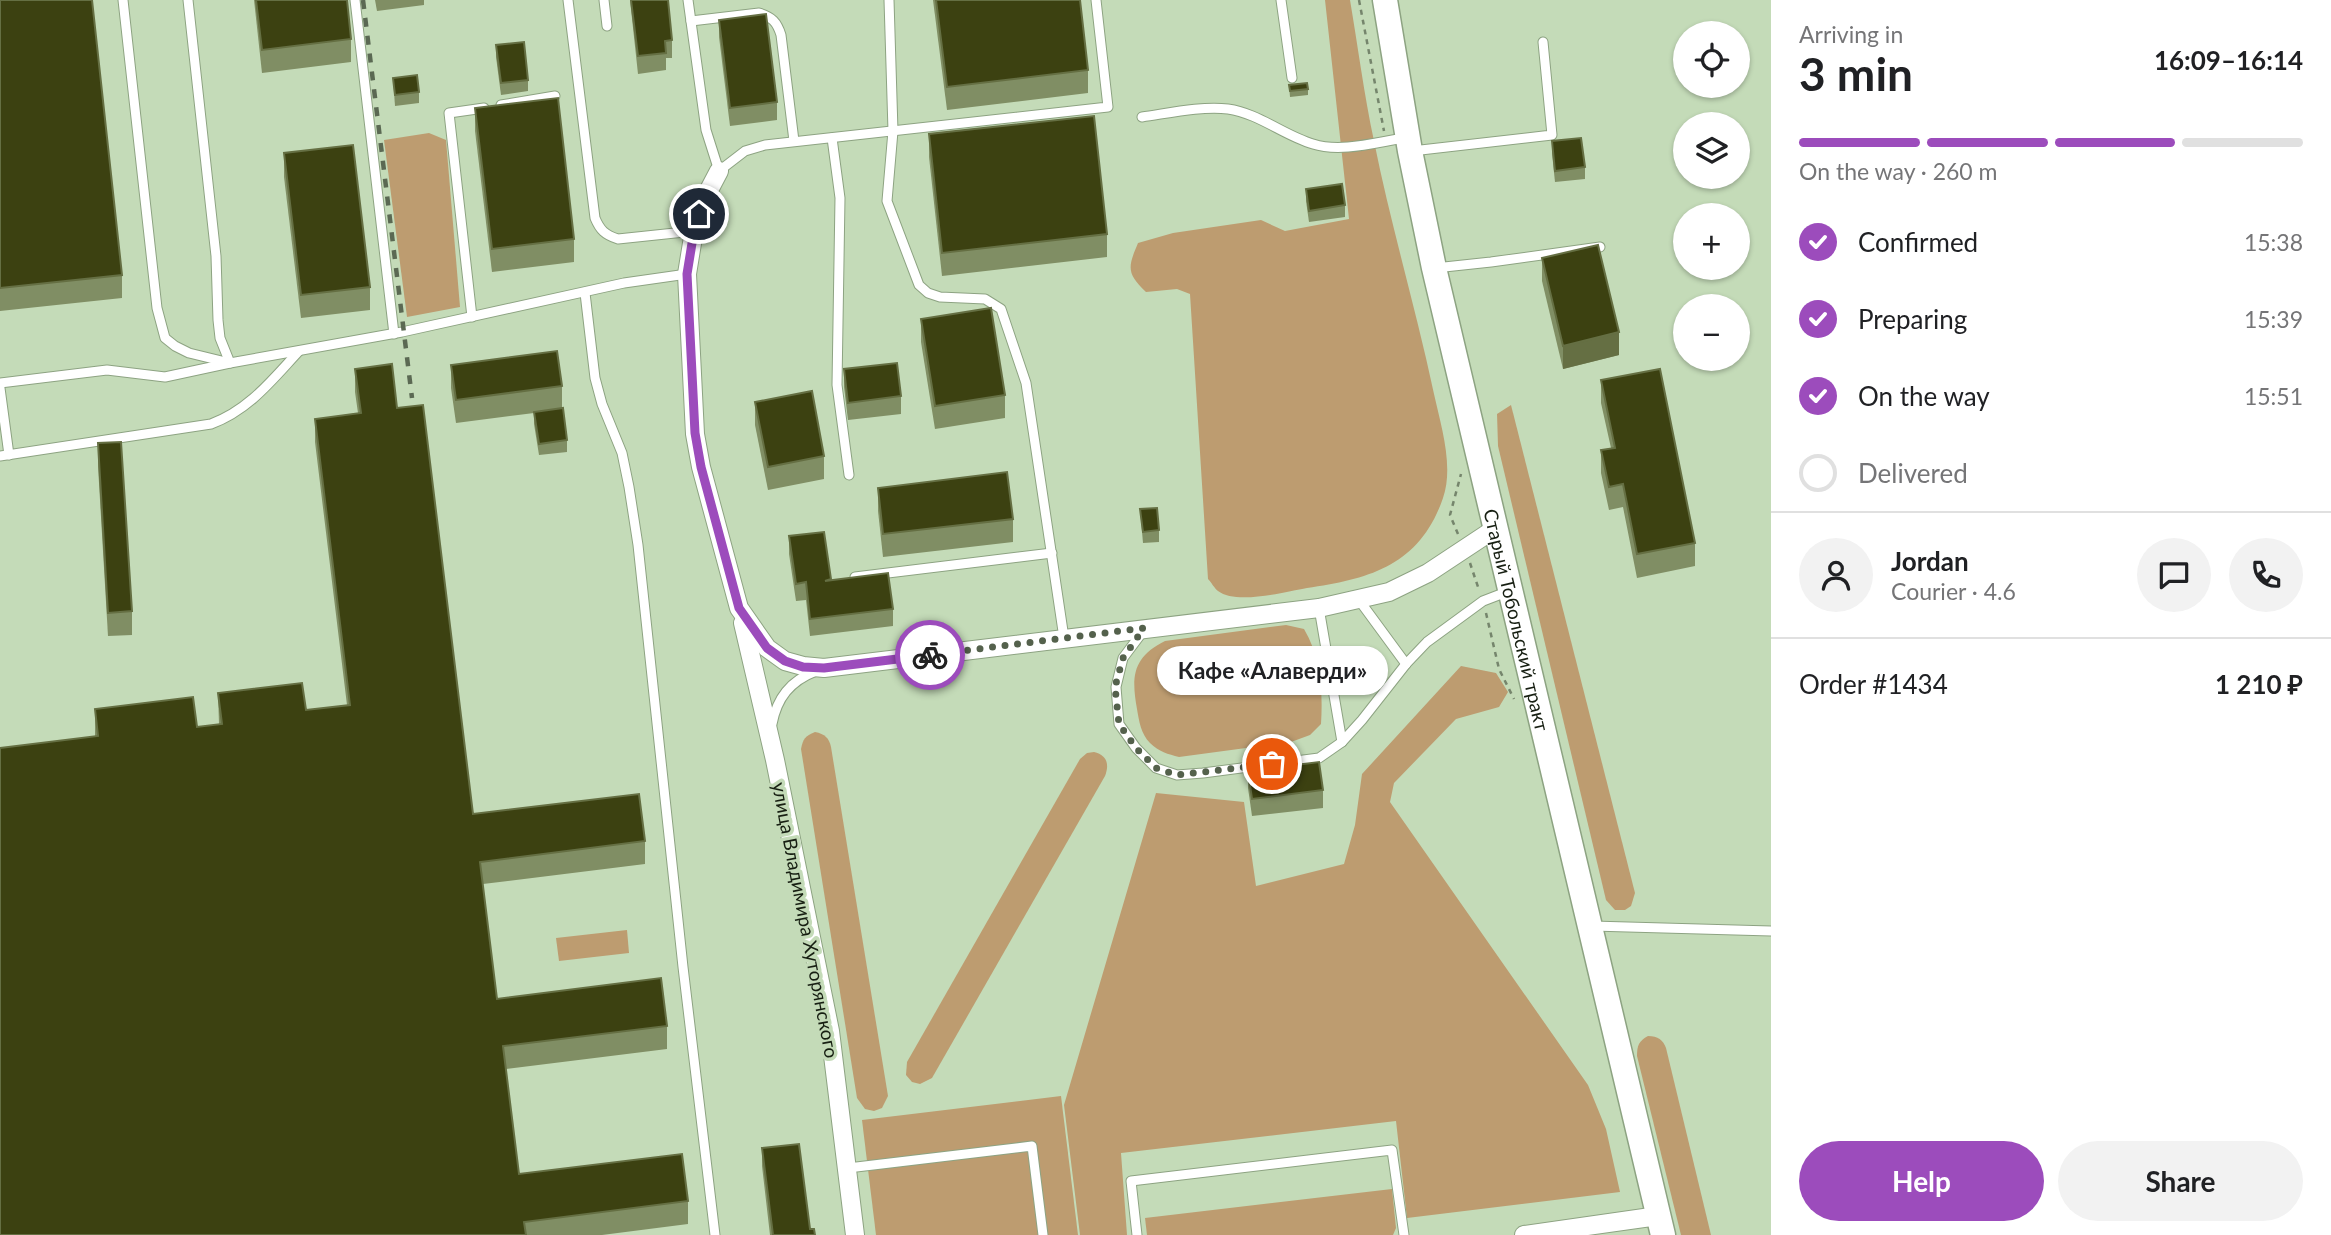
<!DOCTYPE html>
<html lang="en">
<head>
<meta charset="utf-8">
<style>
  :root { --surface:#fff; --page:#f2f2f2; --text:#202124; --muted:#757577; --line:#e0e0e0; --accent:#9c4cbc }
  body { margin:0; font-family:Lato,sans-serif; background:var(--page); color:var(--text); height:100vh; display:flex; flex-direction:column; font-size:26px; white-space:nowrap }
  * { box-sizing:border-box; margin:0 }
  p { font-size:23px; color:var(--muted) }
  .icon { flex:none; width:38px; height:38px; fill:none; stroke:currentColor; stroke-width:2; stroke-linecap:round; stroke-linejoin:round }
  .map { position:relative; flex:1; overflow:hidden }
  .drawer { display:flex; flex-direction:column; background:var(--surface); width:560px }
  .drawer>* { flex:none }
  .fabs { position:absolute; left:1673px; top:21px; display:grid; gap:14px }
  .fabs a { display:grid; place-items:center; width:77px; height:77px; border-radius:50%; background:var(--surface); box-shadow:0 2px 5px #0004; font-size:35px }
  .pin { position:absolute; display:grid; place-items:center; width:60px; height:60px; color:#fff; margin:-30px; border:4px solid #fff; border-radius:50%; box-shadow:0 2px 7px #0007 }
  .courier { position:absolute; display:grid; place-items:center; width:70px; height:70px; margin:-35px; border:5px solid #9c4cbc; border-radius:50%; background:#fff; color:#222; box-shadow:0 2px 9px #0007 }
  .bubble { position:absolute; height:49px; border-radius:24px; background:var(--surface); box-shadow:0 2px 5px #0004; font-size:23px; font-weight:700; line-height:49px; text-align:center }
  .overview em { font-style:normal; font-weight:700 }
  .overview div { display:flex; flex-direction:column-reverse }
  .overview { display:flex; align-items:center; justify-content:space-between; height:119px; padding:0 28px }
  h1 { font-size:46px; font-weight:700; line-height:52px }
  .bar { display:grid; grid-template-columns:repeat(4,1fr); gap:10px 7px; align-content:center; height:84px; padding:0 28px }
  .bar i { height:9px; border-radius:5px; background:var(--line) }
  .bar .current { background:var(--accent) }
  .bar p { grid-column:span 4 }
  .line { display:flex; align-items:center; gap:18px; padding:0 28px; border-top:2px solid var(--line) }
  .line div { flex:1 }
  .round { display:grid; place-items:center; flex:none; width:74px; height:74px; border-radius:37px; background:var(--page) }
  ol { padding:0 28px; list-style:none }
  li { display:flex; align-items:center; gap:21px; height:77px }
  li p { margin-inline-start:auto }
  li .icon { padding:7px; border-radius:50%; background:var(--accent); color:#fff; stroke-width:4 }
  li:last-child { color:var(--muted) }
  li i { width:38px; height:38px; border:4px solid var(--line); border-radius:50% }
  .button { display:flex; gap:14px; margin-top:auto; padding:14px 28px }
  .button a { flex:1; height:80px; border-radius:42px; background:var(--accent); color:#fff; font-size:28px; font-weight:700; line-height:80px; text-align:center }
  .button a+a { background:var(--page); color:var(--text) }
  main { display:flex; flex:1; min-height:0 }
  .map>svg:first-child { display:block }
</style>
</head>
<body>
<main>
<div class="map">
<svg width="1771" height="1235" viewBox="0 0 1771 1235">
  <rect width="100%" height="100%" fill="#c4dbb8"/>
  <g fill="#bd9c70">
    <path d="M1325,0H1350C1358,47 1364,94 1374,141C1391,226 1416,309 1434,394C1441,426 1454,466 1443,498C1420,565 1370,579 1307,588C1285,592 1236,605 1218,591C1215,589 1211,582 1208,579L1190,294L1177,289L1146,292C1126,273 1128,267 1138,243L1173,233L1261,220L1285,231L1349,219Z"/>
    <polygon points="429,133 446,140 460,307 407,317 384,140"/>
    <polygon points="1511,405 1635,893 1631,906 1625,910 1615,910 1606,900 1498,446 1497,414"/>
    <path d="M1286,625L1304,629C1321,657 1323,692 1321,724L1310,735L1291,742L1179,757C1168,754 1159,752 1150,743C1141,734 1139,721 1137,709C1131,676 1133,657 1165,641Z"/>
    <polygon points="1461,666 1496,673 1508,692 1499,707 1456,719 1394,783 1390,802 1588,1085 1606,1129 1620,1192 1407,1218 1396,1121 1121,1153 1127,1235 1080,1235 1064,1105 1156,793 1244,802 1256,886 1344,864 1355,825 1362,774"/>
    <path d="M815,732C825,734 829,738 831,747L888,1096L882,1108L874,1111L865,1109L857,1098L801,749C803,739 805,736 815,732Z"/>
    <path d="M1094,752C1106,755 1110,763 1105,776L932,1078L920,1084L912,1082L906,1075L907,1062L1080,759L1087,753Z"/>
    <polygon points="627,930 629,953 559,961 556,938"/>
    <path d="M1648,1036C1658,1036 1663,1040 1666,1048L1711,1235H1681L1637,1056C1637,1045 1639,1041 1648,1036Z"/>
    <polygon points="1061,1096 1078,1235 876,1235 862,1120"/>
    <polygon points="1392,1189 1396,1228 1393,1235 1147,1235 1145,1218"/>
  </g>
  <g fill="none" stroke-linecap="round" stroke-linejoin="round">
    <g stroke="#8da382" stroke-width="11">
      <g id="lane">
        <polyline points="123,0 157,308 165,338 175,346 189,353 230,363 402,332 624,283 687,274"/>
        <polyline points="355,0 394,334"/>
        <path d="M568,0L595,218C600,230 605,235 618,239L694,231"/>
        <polyline points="604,0 607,26"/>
        <polyline points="688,0 706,130 719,171 745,151 765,145 1108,107 1096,0"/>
        <polyline points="889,0 893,131 887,201 919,285 928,293 940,297 985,299 1001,309 1026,383 1064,638"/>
        <polyline points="1281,0 1292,78"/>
        <path d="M691,21L759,13C772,17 777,22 781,35L794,141"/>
        <polyline points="501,105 555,96"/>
        <path d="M1142,117C1170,113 1201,106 1228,109C1258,113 1285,136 1313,144C1341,153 1377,142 1405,138"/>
        <polyline points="832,138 840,198 837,385 849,475"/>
        <polyline points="1412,151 1552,135 1543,42"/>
        <polyline points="1435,268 1491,262 1600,247"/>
        <polyline points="585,293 595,378 602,404 622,453 629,487 638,545 683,967 715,1235"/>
        <polyline points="472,317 449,113 484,108"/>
        <polyline points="0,383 107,370 165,377 230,363 220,338 218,320 216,256 188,0"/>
        <polyline points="0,388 9,455"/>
        <path d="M0,456L211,424C249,410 272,380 299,351"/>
        <polyline points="855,577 1052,553"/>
        <polyline points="1359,600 1406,664"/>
        <polyline points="1319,608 1342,742"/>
        <polyline points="1144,630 1123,658 1116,687 1119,724 1136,748 1156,768 1177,775 1203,773 1319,758 1342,742 1362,720 1406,664 1427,642 1483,601 1509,591"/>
        <path d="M772,724C777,698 790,681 816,671"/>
        <polyline points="1592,926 1771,931"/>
        <polyline points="848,1168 1032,1146 1043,1235"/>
        <polyline points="1137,1235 1131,1181 1392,1150 1404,1235"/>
      </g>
    </g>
    <g stroke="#8da382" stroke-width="20">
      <g id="street">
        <polyline points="719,171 709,190 694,231 687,274 695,434 701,467 739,608 767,648 785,661 803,666 824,668 1319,608 1389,592 1428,573 1496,528"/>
        <polyline points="743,623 775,760 830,1031 855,1235"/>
        <polyline points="1524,1235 1658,1216"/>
      </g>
    </g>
    <g stroke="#8da382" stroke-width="27">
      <g id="secondary">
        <path id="s1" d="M1385,0L1410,151L1434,268L1663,1235"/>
      </g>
    </g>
    <g stroke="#75856c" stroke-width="2.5" stroke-dasharray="5 5" stroke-linecap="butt">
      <polyline points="1359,0 1384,131"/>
      <polyline points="1458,534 1450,515 1461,474"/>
      <polyline points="1470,563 1479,590"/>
      <polyline points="1486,613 1499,669 1514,699"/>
    </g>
    <use href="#lane" stroke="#fff" stroke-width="9"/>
    <use href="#street" stroke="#fff" stroke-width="18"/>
    <use href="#secondary" stroke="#fff" stroke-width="24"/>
    <polyline stroke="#5b6953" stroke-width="4.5" stroke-dasharray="9 9" stroke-linecap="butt" points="363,0 412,398"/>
  </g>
  <g fill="#808e64">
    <polygon points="0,0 122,275 122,298 0,311"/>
    <polygon points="254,0 347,0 351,39 351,62 262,73"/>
    <polygon points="375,0 424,0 424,5 377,11"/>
    <polygon points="630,0 668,0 672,40 672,58 666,58 666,70 638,74"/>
    <polygon points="933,0 1080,0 1088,70 1088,93 947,110"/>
    <polygon points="719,20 777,102 777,120 730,126 719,37"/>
    <polygon points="496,45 528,80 528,91 501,95 496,57"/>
    <polygon points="393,78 419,92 419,103 395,106"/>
    <polygon points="1289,85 1308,89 1308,95 1290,97"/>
    <polygon points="475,108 574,239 574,262 492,272 475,131"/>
    <polygon points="929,134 1107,234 1107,257 942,276 929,157"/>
    <polygon points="1552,141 1585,167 1585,179 1555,182 1552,153"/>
    <polygon points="284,153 370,287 370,310 301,318 284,177"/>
    <polygon points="1306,189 1345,205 1345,217 1309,222 1306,201"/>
    <polygon points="1542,258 1619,355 1563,369 1542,281"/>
    <polygon points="921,319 1005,395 1005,418 935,429 921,342"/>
    <polygon points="451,365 562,386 562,409 567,440 567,452 539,455 534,424 534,413 456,423 451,388"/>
    <polygon points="355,369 397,408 473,814 645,841 645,864 483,884 497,999 667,1026 667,1049 506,1069 519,1174 688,1201 688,1224 602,1235 0,1235 95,736 95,709 197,727 219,724 218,693 306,710 347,705 315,442 315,419 358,413 355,392"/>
    <polygon points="844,369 901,396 901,414 848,420 844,387"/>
    <polygon points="1601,380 1695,543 1695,566 1637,578 1623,507 1609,510 1601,473 1601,450 1611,448 1601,403"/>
    <polygon points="755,402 824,456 824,479 768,490 755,425"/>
    <polygon points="98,443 132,611 132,635 108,636 98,466"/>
    <polygon points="878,488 1013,519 1013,542 883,557 878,511"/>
    <polygon points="1140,509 1159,530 1159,542 1143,543"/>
    <polygon points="789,536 831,580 893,609 893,626 810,636 806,600 796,601 789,554"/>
    <polygon points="1248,771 1323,790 1323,808 1252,816 1248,788"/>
    <polygon points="762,1148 810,1229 815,1235 770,1235 762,1166"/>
  </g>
  <polygon fill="#656f43" points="1619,332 1619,355 1563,369 1563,346"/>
  <g fill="#3c4111" stroke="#656f43" stroke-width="2">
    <polygon points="0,0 92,0 122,275 0,288"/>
    <polygon points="256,0 347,0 351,39 262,50"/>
    <polygon points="631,0 668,0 672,40 665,41 666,53 638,56"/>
    <polygon points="936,0 1080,0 1088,70 947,87"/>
    <polygon points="766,14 777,102 730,108 719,20"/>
    <polygon points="524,42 528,80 501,83 496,45"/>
    <polygon points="417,75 419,92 395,95 393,78"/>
    <polygon points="1307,83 1308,89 1290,91 1289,85"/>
    <polygon points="558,98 574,239 492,249 475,108"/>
    <polygon points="1094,116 1107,234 942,253 929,134"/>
    <polygon points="1581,138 1585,167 1555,171 1552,141"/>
    <polygon points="353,145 370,287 301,295 284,153"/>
    <polygon points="1342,184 1345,205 1309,211 1306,189"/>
    <polygon points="1598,245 1619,332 1563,346 1542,258"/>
    <polygon points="991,308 1005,395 935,406 921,319"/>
    <polygon points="557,351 562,386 456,400 451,365"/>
    <polygon points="897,363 901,396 848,403 844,369"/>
    <polygon points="392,364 397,408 423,405 473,814 639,794 645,841 480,862 497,999 661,978 667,1026 503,1046 519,1174 682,1154 688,1201 524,1222 526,1235 0,1235 0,748 98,736 95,709 193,697 197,727 222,724 218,693 302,683 306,710 350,705 315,419 361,413 355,369"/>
    <polygon points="1660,369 1695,543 1637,554 1623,484 1609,487 1601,450 1615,448 1601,380"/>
    <polygon points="812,391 824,456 768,467 755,402"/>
    <polygon points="563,408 567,440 539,444 534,412"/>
    <polygon points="121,442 132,611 108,613 98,443"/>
    <polygon points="1007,472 1013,519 883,534 878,488"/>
    <polygon points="1157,508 1159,530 1143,532 1140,509"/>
    <polygon points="824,532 831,579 825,581 888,573 893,609 810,619 806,582 796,584 789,536"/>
    <polygon points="1319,762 1323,790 1252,799 1248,771"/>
    <polygon points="799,1144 810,1229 814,1229 815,1235 773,1235 762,1148"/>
  </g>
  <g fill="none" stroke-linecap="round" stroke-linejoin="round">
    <polyline stroke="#54614c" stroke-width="7" stroke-dasharray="0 12.6" points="930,655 1144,628 1123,658 1115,687 1119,724 1136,748 1156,768 1177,775 1272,764"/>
    <polyline stroke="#9c4cbc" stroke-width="9" points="699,214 694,231 687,274 695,433 701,467 739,608 767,648 785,661 803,667 824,668 930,655"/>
  </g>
  <g text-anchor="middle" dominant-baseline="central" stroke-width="7" stroke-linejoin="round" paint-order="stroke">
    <g font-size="19" fill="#171f12" stroke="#c4dbb8">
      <text stroke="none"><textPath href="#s1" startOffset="634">Старый Тобольский тракт</textPath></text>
      <text transform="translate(806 920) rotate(79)">улица Владимира Хуторянского</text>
    </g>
  </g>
</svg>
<div class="fabs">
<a><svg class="icon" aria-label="locate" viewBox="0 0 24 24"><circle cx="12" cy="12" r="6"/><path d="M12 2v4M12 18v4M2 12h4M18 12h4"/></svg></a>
<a><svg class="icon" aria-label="layers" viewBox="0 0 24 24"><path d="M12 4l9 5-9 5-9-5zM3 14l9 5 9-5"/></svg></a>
<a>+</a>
<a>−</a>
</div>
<div class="pin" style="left:1272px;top:764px;background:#ea580c"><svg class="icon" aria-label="bag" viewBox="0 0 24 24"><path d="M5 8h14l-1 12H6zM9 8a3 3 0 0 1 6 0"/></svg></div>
<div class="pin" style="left:699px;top:214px;background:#1f2937"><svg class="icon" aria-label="home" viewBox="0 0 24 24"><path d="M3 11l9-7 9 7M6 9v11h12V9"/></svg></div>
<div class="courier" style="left:930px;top:655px"><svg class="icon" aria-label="bike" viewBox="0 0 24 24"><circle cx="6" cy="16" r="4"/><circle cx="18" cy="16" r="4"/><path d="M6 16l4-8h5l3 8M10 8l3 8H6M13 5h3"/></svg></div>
<div class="bubble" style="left:1157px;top:646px;width:231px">Кафе «Алаверди»</div>
</div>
<section class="drawer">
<div class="overview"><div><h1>3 min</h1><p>Arriving in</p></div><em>16:09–16:14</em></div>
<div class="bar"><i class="current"></i><i class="current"></i><i class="current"></i><i></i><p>On the way · 260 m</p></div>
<ol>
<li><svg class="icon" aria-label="check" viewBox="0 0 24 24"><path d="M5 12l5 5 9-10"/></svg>Confirmed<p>15:38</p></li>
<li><svg class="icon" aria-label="check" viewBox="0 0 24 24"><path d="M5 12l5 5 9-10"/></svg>Preparing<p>15:39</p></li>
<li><svg class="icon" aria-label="check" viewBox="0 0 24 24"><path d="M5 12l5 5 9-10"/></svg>On the way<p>15:51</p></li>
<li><i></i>Delivered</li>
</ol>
<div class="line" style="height:126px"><a class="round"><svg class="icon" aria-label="person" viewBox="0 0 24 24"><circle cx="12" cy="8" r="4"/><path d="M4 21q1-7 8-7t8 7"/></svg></a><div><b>Jordan</b><p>Courier · 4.6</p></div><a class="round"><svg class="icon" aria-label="chat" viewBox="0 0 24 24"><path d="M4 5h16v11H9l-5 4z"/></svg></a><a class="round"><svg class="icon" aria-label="phone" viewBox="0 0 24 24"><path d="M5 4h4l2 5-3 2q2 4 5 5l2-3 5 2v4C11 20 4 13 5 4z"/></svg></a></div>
<div class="line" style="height:91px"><div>Order #1434</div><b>1 210 ₽</b></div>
<div class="button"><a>Help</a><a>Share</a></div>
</section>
</main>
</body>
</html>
